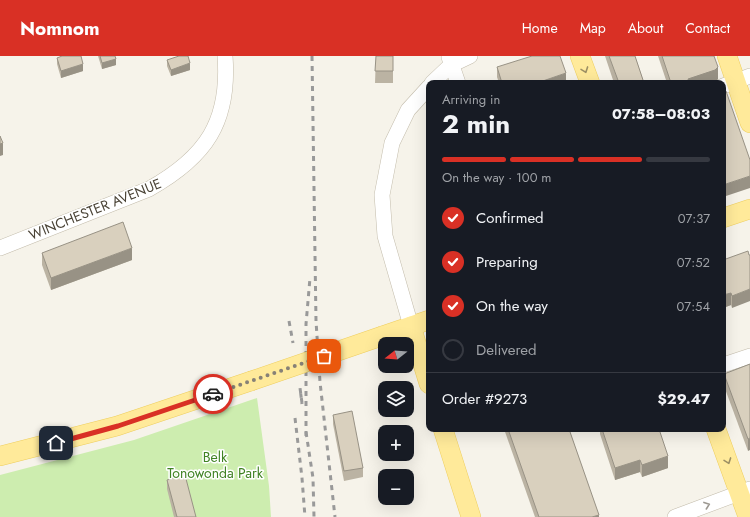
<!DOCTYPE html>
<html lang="en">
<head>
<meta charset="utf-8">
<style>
  :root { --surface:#171b24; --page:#242831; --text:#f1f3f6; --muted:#9ea1a6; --line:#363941; --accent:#d93025 }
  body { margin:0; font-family:Jost,sans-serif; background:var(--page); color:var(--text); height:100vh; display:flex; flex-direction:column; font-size:15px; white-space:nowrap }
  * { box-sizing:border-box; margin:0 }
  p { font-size:13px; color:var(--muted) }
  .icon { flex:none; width:22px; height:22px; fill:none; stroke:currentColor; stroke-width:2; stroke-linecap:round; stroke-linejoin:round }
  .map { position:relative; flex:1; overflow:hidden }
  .drawer { position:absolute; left:426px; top:24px; width:300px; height:352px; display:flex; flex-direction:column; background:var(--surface); border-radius:8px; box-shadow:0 4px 16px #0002 }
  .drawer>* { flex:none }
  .needle { width:26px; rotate:253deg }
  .buttons { position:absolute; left:378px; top:281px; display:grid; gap:8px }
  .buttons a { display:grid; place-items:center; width:36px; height:36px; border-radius:8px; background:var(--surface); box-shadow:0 4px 16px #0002; font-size:20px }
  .pin { position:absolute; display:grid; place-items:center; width:34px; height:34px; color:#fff; margin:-17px; border-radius:8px; box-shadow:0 2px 6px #0006 }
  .courier { position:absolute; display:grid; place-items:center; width:40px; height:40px; margin:-20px; border:3px solid #d93025; border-radius:50%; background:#fff; color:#222; box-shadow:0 1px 5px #0007 }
  .head em { font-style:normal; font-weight:700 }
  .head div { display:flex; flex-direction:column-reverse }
  .head { display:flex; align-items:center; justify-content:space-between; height:68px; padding:0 16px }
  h1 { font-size:26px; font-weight:700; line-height:30px }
  .bar { display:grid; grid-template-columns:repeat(4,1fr); gap:6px 4px; align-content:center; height:48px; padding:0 16px }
  .bar i { height:5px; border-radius:3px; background:var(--line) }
  .bar .current { background:var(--accent) }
  .bar p { grid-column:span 4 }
  .line { display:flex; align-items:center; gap:10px; padding:0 16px; border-top:1px solid var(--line) }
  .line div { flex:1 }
  ol { padding:0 16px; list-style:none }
  li { display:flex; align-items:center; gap:12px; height:44px }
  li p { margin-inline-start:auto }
  li .icon { padding:4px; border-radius:50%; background:var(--accent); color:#fff; stroke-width:4 }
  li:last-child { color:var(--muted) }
  li i { width:22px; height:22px; border:2px solid var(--line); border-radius:50% }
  header { display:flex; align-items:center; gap:24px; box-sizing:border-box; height:56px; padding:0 20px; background:var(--accent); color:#fff }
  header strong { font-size:19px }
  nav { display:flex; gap:22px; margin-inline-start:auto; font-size:14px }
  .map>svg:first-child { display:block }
</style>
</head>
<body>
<header>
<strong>Nomnom</strong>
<nav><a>Home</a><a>Map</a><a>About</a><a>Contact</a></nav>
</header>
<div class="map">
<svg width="750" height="461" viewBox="0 0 750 461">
  <rect width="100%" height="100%" fill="#f6f3ea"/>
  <polygon fill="#cdedaf" points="257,342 269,430 271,461 0,461 0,419 134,384"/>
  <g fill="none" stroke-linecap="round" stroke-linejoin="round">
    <g stroke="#c3bcab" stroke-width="16">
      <g id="minor">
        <polyline points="449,1 458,27"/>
        <polyline points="432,27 451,9 470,0"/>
        <polyline points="723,30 750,20"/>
        <path d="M0,192L149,133C206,101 230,66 225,0"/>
        <polyline points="411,270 385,180 382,139 392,87 408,54 429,31"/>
        <polyline points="723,309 750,300"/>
        <polyline points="675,461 750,433"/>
      </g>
    </g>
    <g stroke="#eece5f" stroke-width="20">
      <g id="major">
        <polyline points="580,0 590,27"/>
        <polyline points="727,0 750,67"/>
        <polyline points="723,162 750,153"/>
        <polyline points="411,270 429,328"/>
        <polyline points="382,280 429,264"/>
        <polyline points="443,373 471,461"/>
        <polyline points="716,373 748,461"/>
        <polyline points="0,400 117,370 251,325"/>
      </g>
    </g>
    <use href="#minor" stroke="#fff" stroke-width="15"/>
    <use href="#major" stroke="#ffea9a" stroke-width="19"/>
    <g stroke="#999" stroke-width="3" stroke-dasharray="5 5" stroke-linecap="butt">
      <polyline points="312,0 316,265 320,326 335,461"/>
      <polyline points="289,265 293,287"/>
      <polyline points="302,347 300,332 302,348"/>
      <polyline points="295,362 302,422 305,461"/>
      <polyline points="306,376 313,422 314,461"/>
      <polyline points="306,380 306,268 310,222"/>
    </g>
    <g stroke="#eece5f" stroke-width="20" stroke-linecap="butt">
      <polyline id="major-bridge" points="251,325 382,280"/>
    </g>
    <use href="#major-bridge" stroke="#ffea9a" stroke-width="19"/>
  </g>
  <g fill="#bbb3a3">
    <polygon points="98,0 115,0 116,9 102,13"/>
    <polygon points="376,0 393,0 393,27 375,27"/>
    <polygon points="605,0 635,0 644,27 614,27"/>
    <polygon points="658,0 714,0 718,23 715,26 712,27 667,27"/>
    <polygon points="57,2 83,15 61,22 57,8"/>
    <polygon points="167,4 190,14 171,20 167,10"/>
    <polygon points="497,11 566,27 499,27 497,21"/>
    <polygon points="748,195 732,252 731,249 723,252"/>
    <polygon points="42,197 132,204 51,234 42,209"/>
    <polygon points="750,308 748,395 724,330 724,318"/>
    <polygon points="333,359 363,412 363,421 344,425 333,368"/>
    <polygon points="504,373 569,373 599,461 535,461"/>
    <polygon points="600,373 659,373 668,412 642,421 640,416 615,424 600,378"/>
    <polygon points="167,424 196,461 174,461 167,433"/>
  </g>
  <g fill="#989285">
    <polygon points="116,3 116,9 102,13 102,7"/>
    <polygon points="190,7 190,14 171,20 171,14"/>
    <polygon points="83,8 83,15 61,22 61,15"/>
    <polygon points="718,11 718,23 715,26 712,27 688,27 688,23"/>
    <polygon points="566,17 566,27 537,27"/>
    <polygon points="3,87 3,99 0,100 0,88"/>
    <polygon points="750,120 750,132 723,141 723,129"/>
    <polygon points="132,192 132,204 51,234 51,222"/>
    <polygon points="750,233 750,245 732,252 732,240"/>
    <polygon points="731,237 731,249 723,252 723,239"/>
    <polygon points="750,382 750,394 748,395 748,383"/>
    <polygon points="668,400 668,412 642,421 642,409"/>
    <polygon points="640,404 640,416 615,424 615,412"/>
    <polygon points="599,459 599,461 592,461"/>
  </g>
  <g fill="#d9d0be" stroke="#989285">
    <polygon points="62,0 81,0 83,8 61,15 57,2"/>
    <polygon points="100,0 115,0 116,3 102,7"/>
    <polygon points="179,0 188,0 190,7 171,14 167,4"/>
    <polygon points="376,0 393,0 393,15 375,15"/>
    <polygon points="532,0 560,0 566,17 537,27 502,27 497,11"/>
    <polygon points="609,0 635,0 644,27 619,27"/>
    <polygon points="662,0 714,0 718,11 715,14 688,23 689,27 671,27"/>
    <polygon points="726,35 750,104 750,120 723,129 723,36"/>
    <polygon points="0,80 3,87 0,88"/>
    <polygon points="123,166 132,192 51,222 42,197"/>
    <polygon points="748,195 749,199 750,199 750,233 732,240 731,237 723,239 723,204"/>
    <polygon points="750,308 750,382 748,383 724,318"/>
    <polygon points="352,355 363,412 344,415 333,359"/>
    <polygon points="508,373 569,373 599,459 592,461 539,461"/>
    <polygon points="602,373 659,373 668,400 642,409 640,404 615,412"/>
    <polygon points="185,419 196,461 177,461 167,424"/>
  </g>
  <defs><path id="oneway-chevron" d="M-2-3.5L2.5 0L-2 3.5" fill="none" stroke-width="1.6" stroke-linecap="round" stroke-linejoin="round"/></defs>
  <g stroke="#9c8f64">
    <use href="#oneway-chevron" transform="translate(585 14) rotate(70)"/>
    <use href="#oneway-chevron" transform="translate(728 405) rotate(70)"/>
  </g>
  <use stroke="#9c9891" href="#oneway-chevron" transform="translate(707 449) rotate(-20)"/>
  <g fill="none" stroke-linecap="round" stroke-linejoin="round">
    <polyline stroke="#878176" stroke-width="4" stroke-dasharray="0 7.2" points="213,338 324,300"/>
    <polyline stroke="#d93025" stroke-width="5" points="56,387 118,370 213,338"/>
  </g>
  <g text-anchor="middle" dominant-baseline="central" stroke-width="3" stroke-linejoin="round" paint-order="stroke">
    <g font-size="14" fill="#4b4437" stroke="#fff">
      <text transform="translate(95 153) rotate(-22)">WINCHESTER AVENUE</text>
    </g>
    <g font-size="14" fill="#408324" stroke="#fff">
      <text x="215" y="401">Belk<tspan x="215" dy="16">Tonowonda Park</tspan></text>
    </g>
  </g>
</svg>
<div class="buttons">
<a><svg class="needle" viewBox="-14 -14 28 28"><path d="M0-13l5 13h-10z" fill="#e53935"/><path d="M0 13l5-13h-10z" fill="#9ea1a6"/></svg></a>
<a><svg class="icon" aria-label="layers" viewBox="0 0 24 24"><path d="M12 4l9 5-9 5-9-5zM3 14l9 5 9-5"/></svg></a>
<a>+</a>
<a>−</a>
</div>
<div class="pin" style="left:324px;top:300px;background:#ea580c"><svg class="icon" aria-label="bag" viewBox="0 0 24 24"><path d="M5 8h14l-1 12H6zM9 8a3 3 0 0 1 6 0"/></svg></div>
<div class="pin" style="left:56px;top:387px;background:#1f2937"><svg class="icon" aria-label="home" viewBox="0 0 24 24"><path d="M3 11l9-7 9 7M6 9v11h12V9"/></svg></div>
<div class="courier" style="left:213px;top:338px"><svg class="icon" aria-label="car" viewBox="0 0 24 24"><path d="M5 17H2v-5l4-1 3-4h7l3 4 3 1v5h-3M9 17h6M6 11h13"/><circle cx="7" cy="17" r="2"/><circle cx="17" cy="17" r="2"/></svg></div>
<section class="drawer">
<div class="head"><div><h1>2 min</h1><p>Arriving in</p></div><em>07:58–08:03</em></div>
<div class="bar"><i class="current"></i><i class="current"></i><i class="current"></i><i></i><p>On the way · 100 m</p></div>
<ol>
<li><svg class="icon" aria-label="check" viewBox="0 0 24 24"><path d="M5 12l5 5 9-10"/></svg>Confirmed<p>07:37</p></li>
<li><svg class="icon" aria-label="check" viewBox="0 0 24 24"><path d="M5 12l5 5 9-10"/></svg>Preparing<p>07:52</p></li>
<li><svg class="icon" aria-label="check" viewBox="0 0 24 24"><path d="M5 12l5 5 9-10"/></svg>On the way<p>07:54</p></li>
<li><i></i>Delivered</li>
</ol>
<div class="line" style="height:52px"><div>Order #9273</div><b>$29.47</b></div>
</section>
</div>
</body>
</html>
